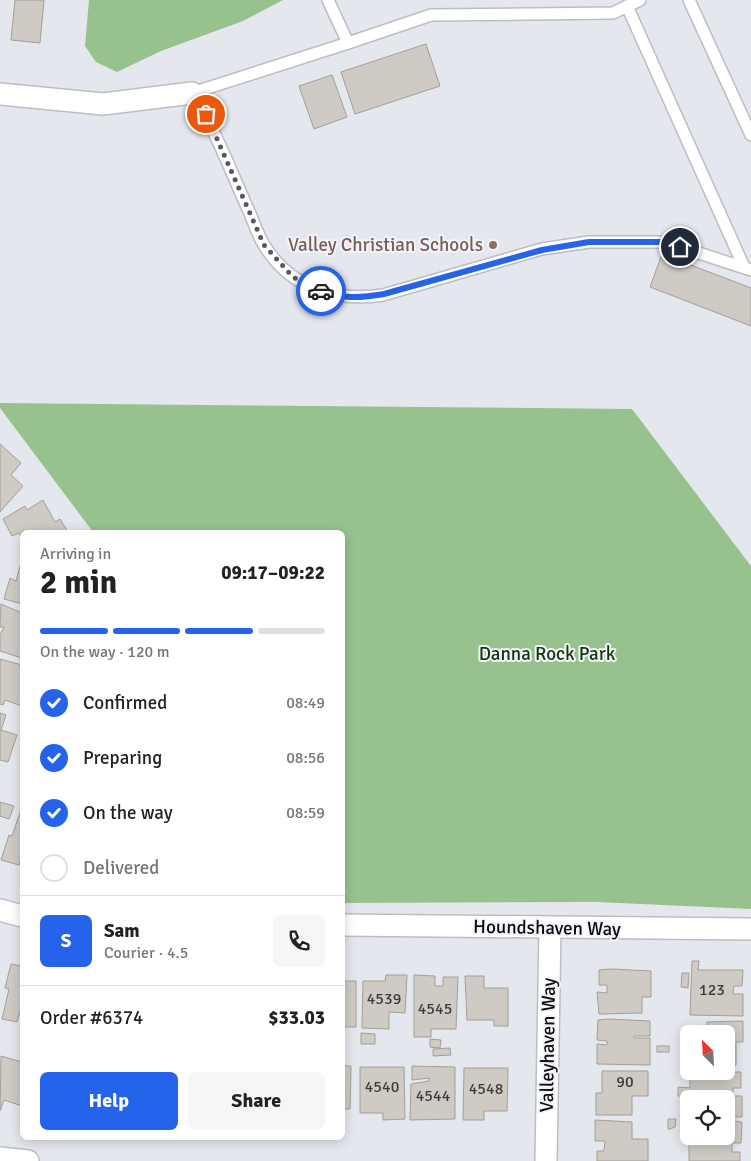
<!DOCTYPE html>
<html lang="en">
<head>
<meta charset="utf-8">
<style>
  :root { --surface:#fff; --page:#f6f6f6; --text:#222; --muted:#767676; --line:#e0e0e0; --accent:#2563eb }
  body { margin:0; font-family:Signika,sans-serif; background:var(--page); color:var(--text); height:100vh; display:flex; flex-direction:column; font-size:19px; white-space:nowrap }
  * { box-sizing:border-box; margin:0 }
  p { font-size:16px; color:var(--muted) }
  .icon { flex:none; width:28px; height:28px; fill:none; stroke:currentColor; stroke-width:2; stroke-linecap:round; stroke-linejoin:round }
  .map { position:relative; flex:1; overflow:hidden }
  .drawer { position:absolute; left:20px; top:530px; width:325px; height:610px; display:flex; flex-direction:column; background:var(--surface); border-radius:8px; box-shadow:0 2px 12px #0003 }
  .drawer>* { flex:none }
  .needle { width:32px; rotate:336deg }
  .controls { position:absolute; left:680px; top:1025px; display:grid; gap:10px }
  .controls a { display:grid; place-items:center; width:55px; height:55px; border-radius:8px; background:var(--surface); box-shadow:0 2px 12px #0003; font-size:25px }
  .pin { position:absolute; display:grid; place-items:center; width:42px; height:42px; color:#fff; margin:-21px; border:2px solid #fff; border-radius:50%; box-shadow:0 1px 5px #0007 }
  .courier { position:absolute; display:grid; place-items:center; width:50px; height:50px; margin:-25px; border:4px solid #2563eb; border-radius:50%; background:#fff; color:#222; box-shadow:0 1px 6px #0007 }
  .head em { font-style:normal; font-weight:700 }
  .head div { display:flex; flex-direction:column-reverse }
  .head { display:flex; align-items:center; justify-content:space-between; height:85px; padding:0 20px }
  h1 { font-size:32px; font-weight:700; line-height:38px }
  .bar { display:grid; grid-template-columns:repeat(4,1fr); gap:8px 5px; align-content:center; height:60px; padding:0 20px }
  .bar i { height:6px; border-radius:4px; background:var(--line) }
  .bar .selected { background:var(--accent) }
  .bar p { grid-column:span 4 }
  .line { display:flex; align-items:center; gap:12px; padding:0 20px; border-top:1px solid var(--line) }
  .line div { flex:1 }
  .round { display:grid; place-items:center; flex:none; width:52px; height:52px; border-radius:8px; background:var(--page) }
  ol { padding:0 20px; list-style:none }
  li { display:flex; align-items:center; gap:15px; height:55px }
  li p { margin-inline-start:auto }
  li .icon { padding:5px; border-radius:50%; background:var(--accent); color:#fff; stroke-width:4 }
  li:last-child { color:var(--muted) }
  li i { width:28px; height:28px; border:2px solid var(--line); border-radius:50% }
  .action { display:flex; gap:10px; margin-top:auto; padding:10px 20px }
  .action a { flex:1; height:58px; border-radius:8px; background:var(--accent); color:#fff; font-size:20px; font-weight:700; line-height:58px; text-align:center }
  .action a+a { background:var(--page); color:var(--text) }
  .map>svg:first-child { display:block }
</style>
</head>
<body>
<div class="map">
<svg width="751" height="1161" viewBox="0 0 751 1161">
  <rect width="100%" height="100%" fill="#e5e7ee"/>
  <g fill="#97c28d">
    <polygon points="89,0 283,0 243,21 161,51 117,72 96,62 85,46"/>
    <polygon points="0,403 632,409 751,566 751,909 597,902 343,903 342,532 93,532 0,408"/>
  </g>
  <g fill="#cfcac4" stroke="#a29e98">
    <polygon points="15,0 44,0 40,43 11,40"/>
    <polygon points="426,44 440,86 355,114 341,72"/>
    <polygon points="332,75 347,117 314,129 299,86"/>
    <polygon points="662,254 751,288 751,326 650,287"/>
    <polygon points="0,444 21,463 11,475 23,486 0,512"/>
    <polygon points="43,500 55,522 60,519 68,532 22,532 22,539 19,533 12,536 3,519 25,506 27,510"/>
    <polygon points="22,559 22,604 4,599 10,578 16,581"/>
    <polygon points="1,604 22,613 22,658 0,651 0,635 4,627 0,627"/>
    <polygon points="0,659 22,665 22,706 5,700 3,705 0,704"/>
    <polygon points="0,713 6,715 1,730 17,735 8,762 0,760"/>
    <polygon points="0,802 14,806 9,819 0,816"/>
    <polygon points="22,807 22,855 19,865 1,860 9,835 12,836"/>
    <polygon points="692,961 699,961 698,970 743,970 742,986 734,986 733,994 743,994 743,1016 690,1015"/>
    <polygon points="11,964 22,966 22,1012 20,1011 17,1022 2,1019 9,989 5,988"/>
    <polygon points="612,969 651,971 651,997 642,997 642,1013 599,1014 597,992 607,993 607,985 599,985 599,970"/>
    <polygon points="682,973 689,973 688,988 681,987"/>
    <polygon points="386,975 407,975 405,1013 389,1012 389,1029 362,1028 363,981 385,981"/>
    <polygon points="414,975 435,976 435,986 443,986 443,977 458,977 456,1029 431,1029 431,1037 414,1037"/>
    <polygon points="465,976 484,976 484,988 508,988 508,1026 494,1026 494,1020 467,1020"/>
    <rect x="342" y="981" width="14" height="46"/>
    <polygon points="609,1019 650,1021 650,1036 634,1036 634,1038 650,1038 650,1065 597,1064 597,1044 607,1045 607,1041 597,1040 598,1020"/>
    <polygon points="743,1021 743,1042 736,1042 736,1065 726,1065 726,1034 707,1034 707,1022"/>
    <polygon points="361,1033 375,1034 375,1044 361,1044"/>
    <polygon points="430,1039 441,1040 440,1048 430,1047"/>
    <rect x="657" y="1046" width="12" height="6"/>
    <polygon points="450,1048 451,1055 433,1056 433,1049"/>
    <polygon points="1,1056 22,1062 22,1106 4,1100 0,1111"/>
    <polygon points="342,1066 351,1066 350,1109 342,1109"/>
    <polygon points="412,1066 455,1067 455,1119 410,1120 411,1084 429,1081 429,1078 412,1080"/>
    <polygon points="360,1067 404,1067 405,1119 383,1120 383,1113 360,1113"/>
    <polygon points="464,1068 508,1068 507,1111 484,1111 484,1120 463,1120"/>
    <polygon points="602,1071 648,1071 648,1096 632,1096 632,1115 596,1115 596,1093 602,1093"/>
    <polygon points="690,1072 741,1072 741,1088 733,1088 733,1096 742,1096 742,1117 726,1117 726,1099 690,1099 689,1096 678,1096 678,1087 690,1088"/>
    <polygon points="668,1119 676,1119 675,1127 670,1129 668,1129"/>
    <polygon points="595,1120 632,1122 632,1139 648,1139 648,1161 597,1161 597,1151 604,1151 605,1141 595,1141"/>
    <polygon points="729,1121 742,1122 741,1143 732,1143 732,1152 740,1152 740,1161 689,1161 689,1140 695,1140 695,1136 726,1136 726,1124 729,1124"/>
  </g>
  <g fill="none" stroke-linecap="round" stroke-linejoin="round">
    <g stroke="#bcbdc3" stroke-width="14">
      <g id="service">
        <polyline points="328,0 348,43 431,15 613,13 640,0"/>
        <polyline points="689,0 751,135"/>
        <polyline points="627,6 744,267"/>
        <path d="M348,43L192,93C215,129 230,169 247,207C253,219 257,234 264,245C291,289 336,302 383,295L542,249L589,242H665L751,270"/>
      </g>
    </g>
    <g stroke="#bcbdc3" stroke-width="24">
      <g id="minor">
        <polyline points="0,94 103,104 192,93"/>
        <polyline points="0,910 22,916"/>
        <polyline points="342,925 751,929"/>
        <polyline points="0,1158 28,1161"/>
        <polyline points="546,1161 550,928"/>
      </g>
    </g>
    <use href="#service" stroke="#fff" stroke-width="11"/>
    <use href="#minor" stroke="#fff" stroke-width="21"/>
  </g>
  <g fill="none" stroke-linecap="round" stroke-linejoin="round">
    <polyline stroke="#57595c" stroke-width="5" stroke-dasharray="0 9" points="206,114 264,245 293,277 321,291"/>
    <path stroke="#2563eb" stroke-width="6" d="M321,291C342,299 361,298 384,294L542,250L589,242H665L680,247"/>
  </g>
  <circle fill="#8d6e63" stroke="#f3f4fb" stroke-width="2" cx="493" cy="245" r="5"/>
  <g text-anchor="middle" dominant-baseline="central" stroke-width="4" stroke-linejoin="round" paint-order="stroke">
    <g font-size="16" fill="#3c3c3c">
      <text x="712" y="990">123</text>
      <text x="384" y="999">4539</text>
      <text x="435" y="1009">4545</text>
      <text x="625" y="1082">90</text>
      <text x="382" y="1087">4540</text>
      <text x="486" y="1089">4548</text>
      <text x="433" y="1096">4544</text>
    </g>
    <g font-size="19" fill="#785e54" stroke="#f3f4fb" text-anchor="end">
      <text x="483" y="245">Valley Christian Schools</text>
    </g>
    <g font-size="19" fill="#103707" stroke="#f3f4fb">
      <text x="547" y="654">Danna Rock Park</text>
    </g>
    <g font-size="19" fill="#0b0c0e" stroke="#f3f4fb">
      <text transform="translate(547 928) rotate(1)">Houndshaven Way</text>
      <text transform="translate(548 1045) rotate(-89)">Valleyhaven Way</text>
    </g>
  </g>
</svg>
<div class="controls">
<a><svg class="needle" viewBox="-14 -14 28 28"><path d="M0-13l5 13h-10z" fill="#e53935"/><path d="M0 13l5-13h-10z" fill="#767676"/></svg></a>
<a><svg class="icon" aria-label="locate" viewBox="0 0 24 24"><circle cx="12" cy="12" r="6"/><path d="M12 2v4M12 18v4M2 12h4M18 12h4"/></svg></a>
</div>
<div class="pin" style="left:206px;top:114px;background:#ea580c"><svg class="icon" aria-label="bag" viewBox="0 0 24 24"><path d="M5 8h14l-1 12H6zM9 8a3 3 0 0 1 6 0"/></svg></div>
<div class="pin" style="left:680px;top:247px;background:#1f2937"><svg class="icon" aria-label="home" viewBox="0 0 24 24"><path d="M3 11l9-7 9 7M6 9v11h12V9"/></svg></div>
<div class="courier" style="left:321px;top:291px"><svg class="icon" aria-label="car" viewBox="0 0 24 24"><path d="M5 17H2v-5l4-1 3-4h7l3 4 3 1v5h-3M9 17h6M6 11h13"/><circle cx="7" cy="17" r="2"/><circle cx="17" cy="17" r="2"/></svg></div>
<section class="drawer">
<div class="head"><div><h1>2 min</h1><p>Arriving in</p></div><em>09:17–09:22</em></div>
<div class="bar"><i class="selected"></i><i class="selected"></i><i class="selected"></i><i></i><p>On the way · 120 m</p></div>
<ol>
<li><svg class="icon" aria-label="check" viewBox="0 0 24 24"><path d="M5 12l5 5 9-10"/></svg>Confirmed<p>08:49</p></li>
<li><svg class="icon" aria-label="check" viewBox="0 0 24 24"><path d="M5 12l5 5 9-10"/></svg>Preparing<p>08:56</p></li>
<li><svg class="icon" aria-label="check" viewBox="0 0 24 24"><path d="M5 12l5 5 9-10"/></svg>On the way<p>08:59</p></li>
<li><i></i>Delivered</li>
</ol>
<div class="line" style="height:90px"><b class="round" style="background:var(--accent);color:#fff">S</b><div><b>Sam</b><p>Courier · 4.5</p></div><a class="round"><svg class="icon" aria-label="phone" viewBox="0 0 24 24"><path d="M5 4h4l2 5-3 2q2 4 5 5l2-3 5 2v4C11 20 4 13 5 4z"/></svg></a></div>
<div class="line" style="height:65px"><div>Order #6374</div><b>$33.03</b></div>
<div class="action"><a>Help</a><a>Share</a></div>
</section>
</div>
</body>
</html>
